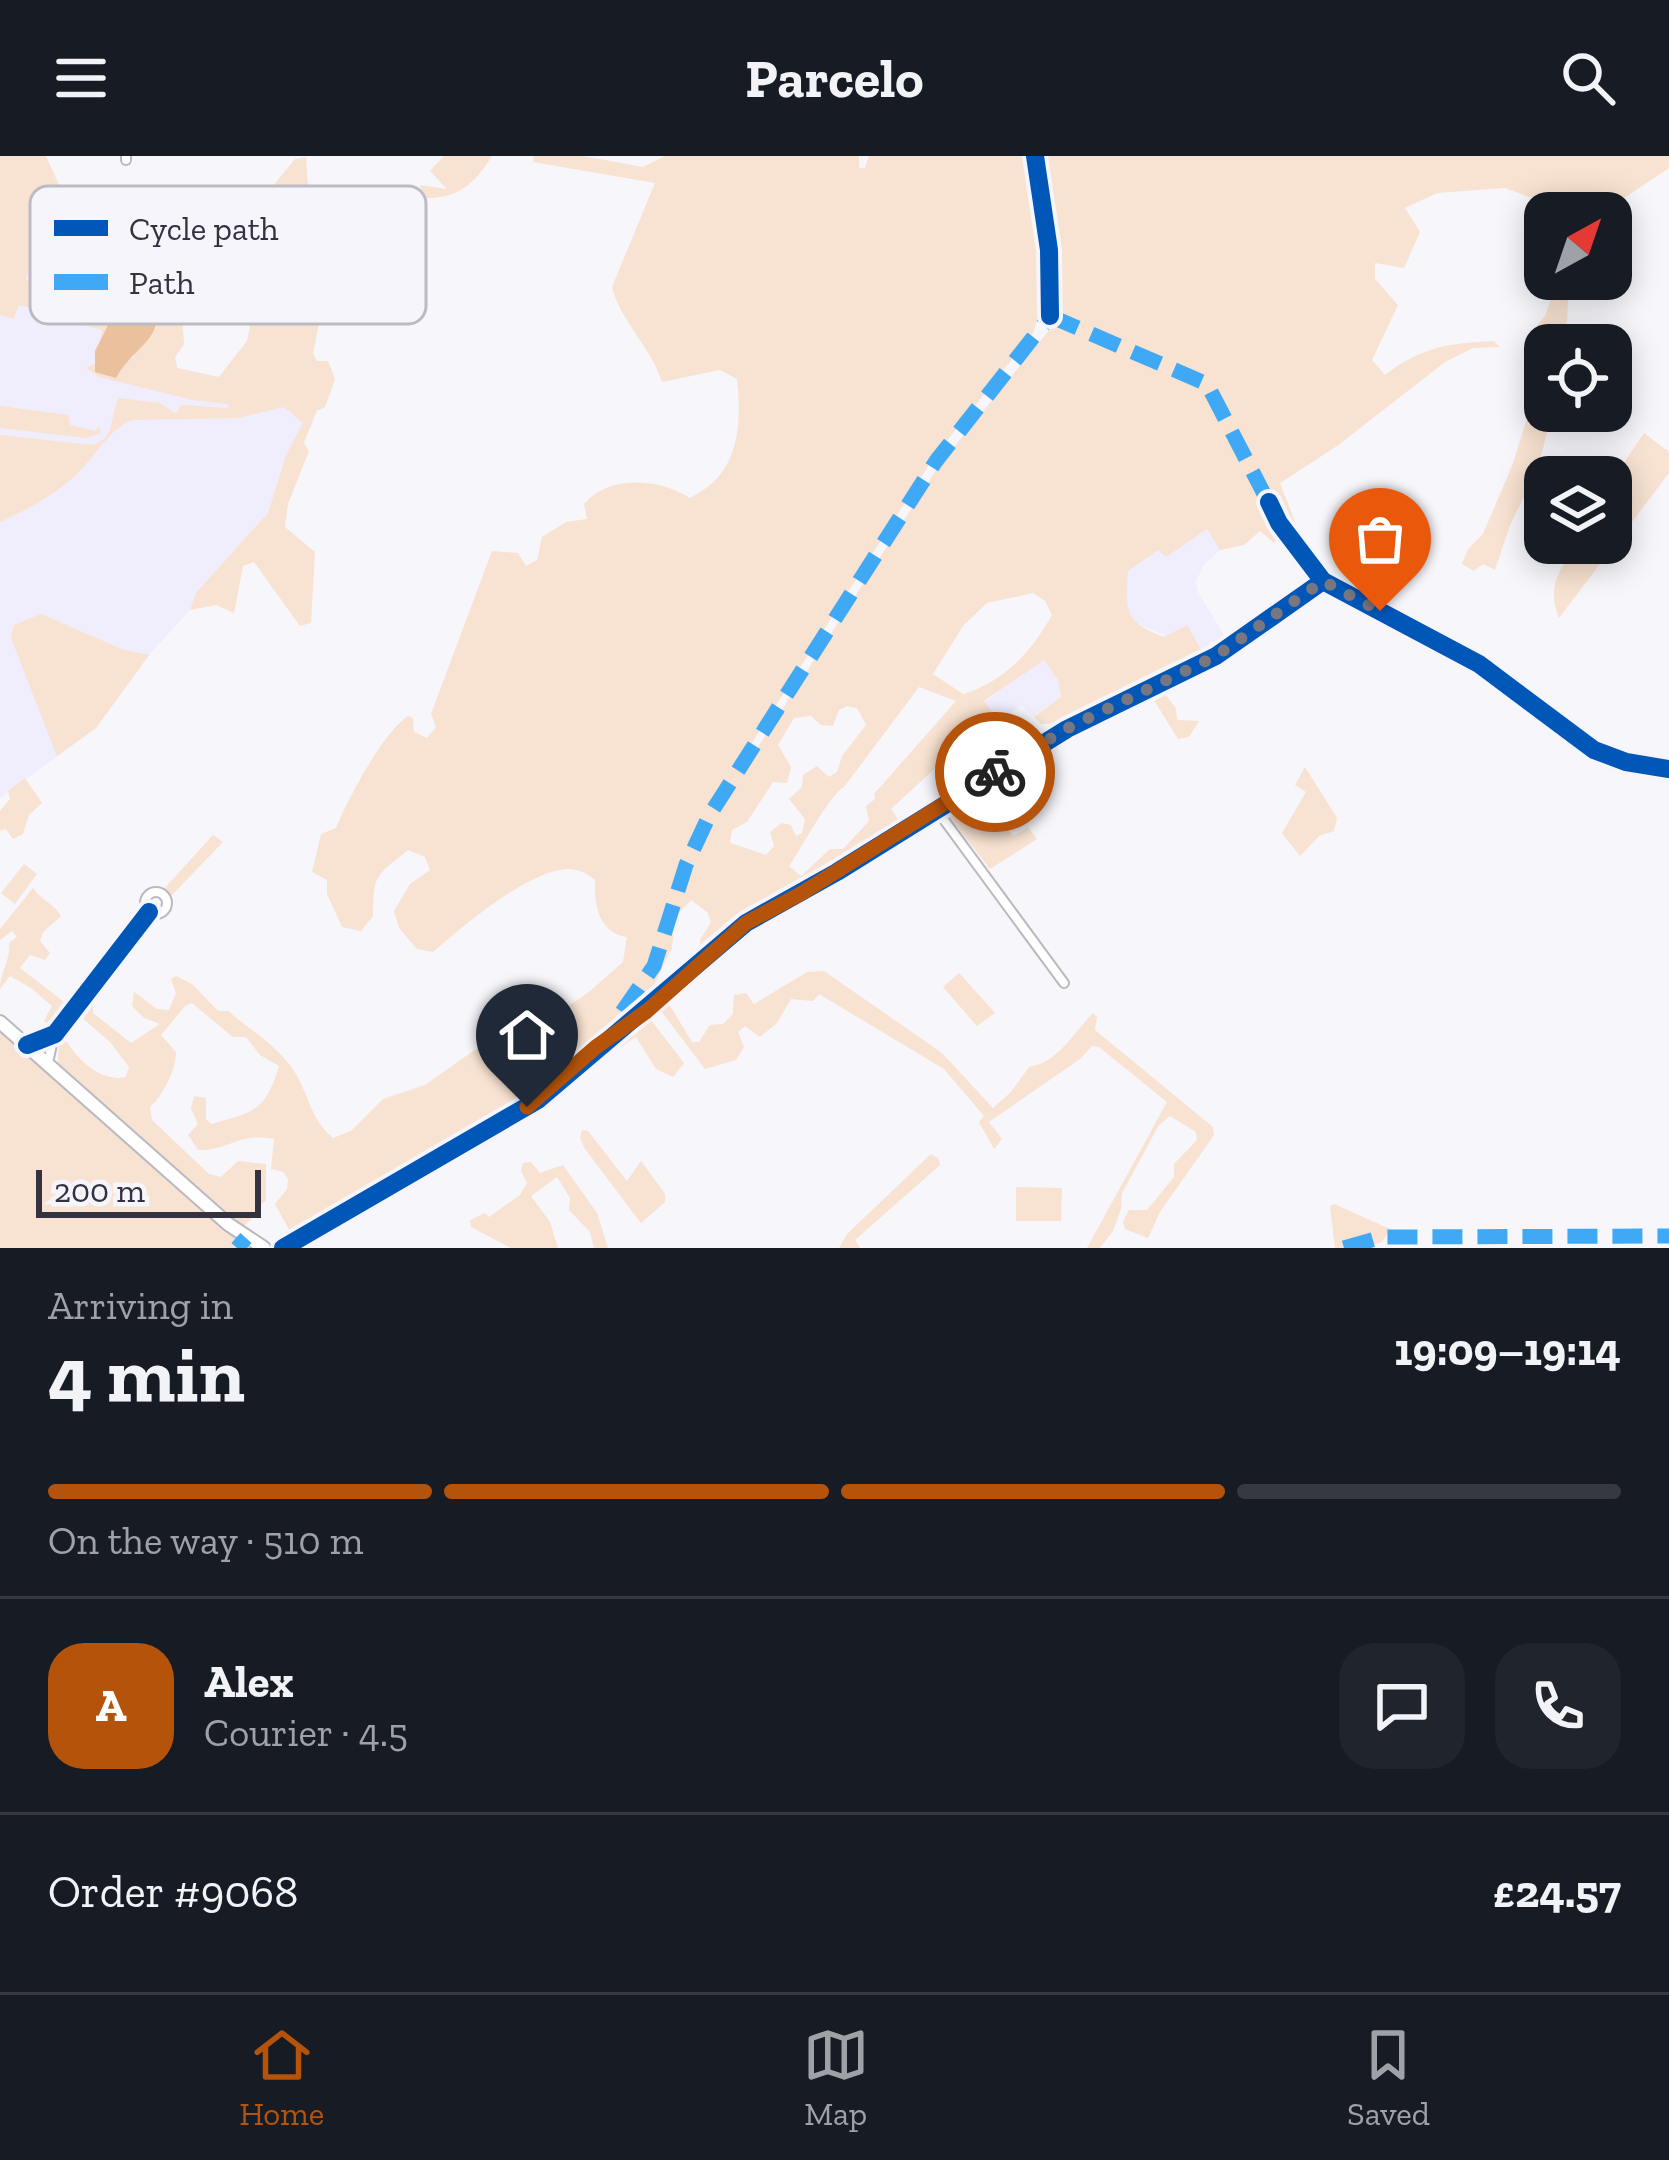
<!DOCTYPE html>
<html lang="en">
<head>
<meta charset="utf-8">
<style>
  :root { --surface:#171b24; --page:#20242c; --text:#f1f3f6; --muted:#9ea1a6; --line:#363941; --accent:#b45309 }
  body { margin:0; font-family:"Zilla Slab",serif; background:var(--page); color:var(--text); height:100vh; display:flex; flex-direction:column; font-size:45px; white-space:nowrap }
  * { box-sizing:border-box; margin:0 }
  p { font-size:39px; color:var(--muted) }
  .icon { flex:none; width:66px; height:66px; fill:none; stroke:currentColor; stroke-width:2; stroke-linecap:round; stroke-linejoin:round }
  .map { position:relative; height:1092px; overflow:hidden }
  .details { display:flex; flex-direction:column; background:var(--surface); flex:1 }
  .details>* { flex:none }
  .needle { width:78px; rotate:40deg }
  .buttons { position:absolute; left:1524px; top:36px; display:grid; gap:24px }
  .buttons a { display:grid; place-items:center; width:108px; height:108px; border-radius:24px; background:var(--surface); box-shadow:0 6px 30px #0003; font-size:60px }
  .scale { position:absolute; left:36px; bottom:30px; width:225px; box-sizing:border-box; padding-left:12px; border:6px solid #34323f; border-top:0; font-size:33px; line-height:42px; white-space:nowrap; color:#34323f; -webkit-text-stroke:9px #f6f5fc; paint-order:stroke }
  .pin { position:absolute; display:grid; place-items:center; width:102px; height:102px; color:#fff; margin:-123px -51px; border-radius:50% 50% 50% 0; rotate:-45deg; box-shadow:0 0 12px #0007 }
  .pin .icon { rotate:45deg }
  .courier { position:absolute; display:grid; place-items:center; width:120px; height:120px; margin:-60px; border:9px solid #b45309; border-radius:50%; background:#fff; color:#222; box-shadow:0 3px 15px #0007 }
  .head em { font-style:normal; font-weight:700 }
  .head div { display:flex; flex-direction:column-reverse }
  .head { display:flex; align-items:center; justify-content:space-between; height:204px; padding:0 48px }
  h1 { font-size:78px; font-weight:700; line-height:90px }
  .bar { display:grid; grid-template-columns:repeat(4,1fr); gap:18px 12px; align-content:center; height:144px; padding:0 48px }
  .bar i { height:15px; border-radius:9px; background:var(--line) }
  .bar .current { background:var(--accent) }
  .bar p { grid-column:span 4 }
  .line { display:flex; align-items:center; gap:30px; padding:0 48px; border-top:3px solid var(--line) }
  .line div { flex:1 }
  .round { display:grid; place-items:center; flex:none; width:126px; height:126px; border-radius:36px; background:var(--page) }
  header { display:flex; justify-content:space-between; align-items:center; height:156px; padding:0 48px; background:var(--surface); font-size:54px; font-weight:700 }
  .menu { display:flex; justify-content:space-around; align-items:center; height:168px; border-top:3px solid var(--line); background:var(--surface); font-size:33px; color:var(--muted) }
  .menu a { display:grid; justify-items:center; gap:6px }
  .menu .current { color:var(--accent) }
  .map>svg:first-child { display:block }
</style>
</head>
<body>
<header><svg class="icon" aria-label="menu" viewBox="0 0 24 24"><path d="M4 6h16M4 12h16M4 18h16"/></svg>Parcelo<svg class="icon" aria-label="search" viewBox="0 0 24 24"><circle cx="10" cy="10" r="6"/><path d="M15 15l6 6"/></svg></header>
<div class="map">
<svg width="1669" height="1092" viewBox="0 0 1669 1092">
  <rect width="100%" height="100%" fill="#f7f6fb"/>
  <g fill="#f0eefd">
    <polygon points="308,23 309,51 328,77 327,124 313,198 317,205 328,205 335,223 325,251 317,254 312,270 286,299 268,357 197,437 190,454 149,499 96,572 0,642 0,107 100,90 109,78 125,80 134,69 147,75 158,84 165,118 181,147 184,188 175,201 177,212 219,221 247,185 267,88 275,69 273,30"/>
    <polygon points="1208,373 1220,394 1204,409 1196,425 1197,434 1225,481 1202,495 1135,467 1126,454 1128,415 1158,394"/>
    <polygon points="1044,503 1058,524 1061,541 1034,561 1021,549 1000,567 984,546"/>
  </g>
  <g fill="#f8e2d1" fill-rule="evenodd">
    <path d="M0,0H46L77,69L87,71L99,89L109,78L126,80L134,69L158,84L165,118L181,147L184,188L175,201L177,212L219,221L247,185L267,88L275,69L273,30L295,3L306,1L309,51L328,77L327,124L313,198L317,205H328L335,223L325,251L316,255L304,287L309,295L288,348L285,371L315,396L311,467L300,470L254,406L243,410L234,457L216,449L190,454L196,437L268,357L286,299L303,267L284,251L238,262L132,264C108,274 95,301 76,319C54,339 27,354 0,366V279L92,289C117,282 109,260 119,242L160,247L176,258L181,249L229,252L227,248L193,244L99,221L86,212L97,206L96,216L133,202L137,191C173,171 151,131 135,104L98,126L115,154L101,184L102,174L84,169L85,152L78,141L27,118L26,124L77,146L81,151L80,167L63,158L23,150H18L14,163L0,159Z"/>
    <path d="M444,0H492C474,29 457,43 423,42L420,29L447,33L430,15Z"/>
    <path d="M534,0H583L643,11L665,0H859V12H865L869,0H1030L1046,137L1033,177L934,301L736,612L742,616L940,308L1054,168L1057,95L1043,0H1669V12L1602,57H1573L1505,32L1437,37L1405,52L1420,76L1404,112L1375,107V123L1398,149L1372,204L1385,219C1421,191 1450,187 1494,185L1500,191L1473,192L1445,206L1337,290L1280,327L1297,371L1315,397L1307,408L1285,382L1273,386L1260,375L1244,389L1220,394L1207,373L1166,401L1158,394L1128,415C1126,455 1123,465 1164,481L1187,469L1202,495L1216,487V493L1074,566L1041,568L1034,561L1061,541L1058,524L1044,504L984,545L1000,567L943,605L891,653L898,663C926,645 964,629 987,604C996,595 999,583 1010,574L1032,590L805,732L745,762L715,793L657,840L656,831L700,792V784L711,766L707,756L691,744L675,761L672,792L650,838L651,845L601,886H594C509,971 397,1024 293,1081L275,1048L287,1033L288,1023L283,1016L271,1013L274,983C238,976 229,995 198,994L188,979L198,968L191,952L194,940L206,942V963L211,968C254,957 266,954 279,910L260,899L246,881H233L192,847L185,850L161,879L176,896C176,914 163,939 150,951L152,964L209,1018L221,1021L238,1005L266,1008V1045L255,1052L257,1057L243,1071L235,1070L58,912L59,882L62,879C76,901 98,927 126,921L129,911L110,886L75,856L88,842L93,846V857L131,887L160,868L144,862L132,850L134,836L157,853L169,854L176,837L171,823L176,820L192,828L218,855H228C249,873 279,891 294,915C309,938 310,963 333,982L351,975L383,943L425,929L506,872L550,862L589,836L623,806L627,781C599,777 594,749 595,724C588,718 579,713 569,713C528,714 463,770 433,796L417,793L399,772L394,755L410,728L430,714L425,701L408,694C374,721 374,719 373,760L361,775L342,771L327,738V724L312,716L321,678L336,672C348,643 383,576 408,560L413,562L414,576L427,582L436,571L431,558L492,395L518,397L526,410L537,404L542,381L566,366L587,363L584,348C609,319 658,322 690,342C739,319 742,271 737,223L720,214L662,226C651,191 621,166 612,131L655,27L533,6ZM1033,437L1045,445L1052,459C1032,495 1004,526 963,538L933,518L963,470L987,447ZM919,531L956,545L874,638L875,643L866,650L869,665L843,693H830L801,720L789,710C801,693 830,638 844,631ZM847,550L857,552L866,569L842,600L837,616L829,621L817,610L803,619L802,631L789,643L805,663L802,677L796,680L791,669L782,667L770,676L774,690L766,699L730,687L732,674L747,666L773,626L787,627L791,611L778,589L794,562L811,560L821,569L833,570L839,554Z"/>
    <polygon points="1558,123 1569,123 1567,166 1556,178 1539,176 1537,169 1545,160"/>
    <polygon points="1545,206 1545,255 1553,255 1537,314 1510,369 1495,414 1483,408 1474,415 1462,408 1468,393 1483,378 1512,310"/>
    <polygon points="0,250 68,259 70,269 96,275 99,270 101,277 86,282 0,272"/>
    <path d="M1644,277L1669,296V317L1559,462C1546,431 1560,415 1575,387H1611V326Z"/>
    <polygon points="41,458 124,494 149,499 96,572 57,600 11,482 14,469"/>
    <polygon points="1159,531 1176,552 1177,564 1199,565 1189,581 1178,583 1149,536"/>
    <polygon points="1305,611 1337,662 1334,675 1319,680 1300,700 1282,677 1306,636 1295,629"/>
    <polygon points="995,619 1003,627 987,638 994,656 1013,680 1028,671 1037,683 990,713 947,658 949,650"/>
    <polygon points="25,622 42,647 29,659 23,678 13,683 6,673 0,675 0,655 10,643 8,635"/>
    <polygon points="213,679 223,686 171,740 163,734"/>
    <polygon points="24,708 37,718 15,748 1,737"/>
    <path d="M33,732C42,745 53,747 61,760L43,776L40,785L50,797L45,804L30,799L20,812L68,849L66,858L49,869L44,865L52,850L31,832L10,820L0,833C0,815 11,805 9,787L17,781L12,775L0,784V773Z"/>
    <path d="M824,815L942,897L993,952L1011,936L1029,911C1059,906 1074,876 1093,857L1097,861L1095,874L1213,971L1214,979L1160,1056L1148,1082L1125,1073L1123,1066L1129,1054H1147L1174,1021V1008L1197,984L1196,976L1170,960L1159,969L1122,1037L1121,1053L1113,1075L1100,1092H1087L1167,946L1099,891L1092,890L1080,903L989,966L1002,983L994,993L979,966L984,960L944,913L819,838L813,845L791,843L777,867L760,881L745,870L738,876L744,891L736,904L705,913L658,851L666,843L692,886H699L710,869L723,868L733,858L734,839L746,837L754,848L807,816Z"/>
    <polygon points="959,817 995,857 977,870 943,831"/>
    <polygon points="647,859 684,907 673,921 656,913 636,881 616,894 611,887"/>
    <polygon points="0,873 240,1086 257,1092 0,1092"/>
    <polygon points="582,974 588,975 627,1025 641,1005 665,1038 665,1046 641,1067 585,993 580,982"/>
    <polygon points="931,998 938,1002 940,1009 855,1084 860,1092 839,1092 847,1078"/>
    <polygon points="531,1006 540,1017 563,1009 597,1057 608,1092 594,1092 590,1076 569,1054 570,1042 557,1021 531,1040 550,1066 558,1092 511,1092 471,1071 470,1064 485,1057 489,1061 520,1039 527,1027 521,1015 523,1007"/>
    <polygon points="1016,1031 1062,1032 1061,1065 1016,1065"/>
    <polygon points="1334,1048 1390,1073 1382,1086 1361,1092 1335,1092 1330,1050"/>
  </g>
  <path fill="#eac09d" d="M121,104H135C150,129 170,161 146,186C136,197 124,207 116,222L95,216V195L115,155L94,147L100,121Z"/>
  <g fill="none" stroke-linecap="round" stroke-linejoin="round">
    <g stroke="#bab9c1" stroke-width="12">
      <g id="minor">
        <polyline points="126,0 126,4"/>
        <polyline points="936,653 1064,827"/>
        <circle cx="156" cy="747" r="11"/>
        <polyline points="27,889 55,878 149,756"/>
        <polyline points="48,907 54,879"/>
        <polyline points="283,1092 538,944 746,767 837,716 1067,573 1216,500 1323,425 1479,508 1594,594 1626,606 1669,613"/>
      </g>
    </g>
    <g stroke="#bab9c1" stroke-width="16">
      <polyline id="primary" points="0,866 228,1068 264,1092"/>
    </g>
    <use href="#minor" stroke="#fefefe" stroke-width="8"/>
    <use href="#primary" stroke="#fefefe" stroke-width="12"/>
    <g stroke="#3fa9f5" stroke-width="15" stroke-dasharray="30 15" stroke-linecap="butt">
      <polyline points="1050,160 1207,228 1274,357"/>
      <polyline points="622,856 654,810 686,709 709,660 936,305 1050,160"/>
      <polyline points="237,1092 246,1082"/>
      <polyline points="1344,1092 1382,1081 1669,1080"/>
    </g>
    <g stroke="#f6f5fc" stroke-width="26">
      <g id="cycleway">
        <polyline points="1035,0 1049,94 1050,160"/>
        <polyline points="1269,346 1279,367 1323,425 1479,508 1594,594 1626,606 1669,613"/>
        <polyline points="27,889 55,878 149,756"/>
        <polyline points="283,1092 538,944 746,767 837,716 1067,573 1216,500 1323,425"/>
      </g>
    </g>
    <use href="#cycleway" stroke="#0057b8" stroke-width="18"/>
  </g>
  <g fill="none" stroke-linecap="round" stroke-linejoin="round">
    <polyline stroke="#787781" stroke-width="12" stroke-dasharray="0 21.6" points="995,616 1066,573 1216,500 1323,425 1380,455"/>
    <polyline stroke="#b45309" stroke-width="15" points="527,951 596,891 647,855 746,767 802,737 995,616"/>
  </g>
  <rect x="30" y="30" width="396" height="138" rx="18" fill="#f6f5fc" stroke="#bcbac3" stroke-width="3"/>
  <rect x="54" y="64" width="54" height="16" fill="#0057b8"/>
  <rect x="54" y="118" width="54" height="16" fill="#3fa9f5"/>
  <g font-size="33" fill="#34323f">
    <text x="129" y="84">Cycle path</text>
    <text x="129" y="138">Path</text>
  </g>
</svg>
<div class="buttons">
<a><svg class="needle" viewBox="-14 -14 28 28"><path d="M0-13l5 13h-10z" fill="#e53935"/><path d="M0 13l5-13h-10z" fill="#9ea1a6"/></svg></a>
<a><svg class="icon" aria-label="locate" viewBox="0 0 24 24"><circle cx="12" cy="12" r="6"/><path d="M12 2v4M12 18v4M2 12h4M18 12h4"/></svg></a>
<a><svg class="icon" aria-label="layers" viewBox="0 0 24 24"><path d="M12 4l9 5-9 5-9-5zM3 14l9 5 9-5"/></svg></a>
</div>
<div class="scale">200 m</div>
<div class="pin" style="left:1380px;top:455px;background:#ea580c"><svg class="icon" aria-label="bag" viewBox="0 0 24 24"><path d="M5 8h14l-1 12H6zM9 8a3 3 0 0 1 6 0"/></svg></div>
<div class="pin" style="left:527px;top:951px;background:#1f2937"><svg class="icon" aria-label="home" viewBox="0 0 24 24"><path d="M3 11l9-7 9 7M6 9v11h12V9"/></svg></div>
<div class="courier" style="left:995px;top:616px"><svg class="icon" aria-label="bike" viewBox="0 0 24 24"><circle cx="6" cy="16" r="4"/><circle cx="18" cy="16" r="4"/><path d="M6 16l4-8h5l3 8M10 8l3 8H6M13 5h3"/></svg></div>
</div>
<section class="details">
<div class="head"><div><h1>4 min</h1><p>Arriving in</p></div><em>19:09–19:14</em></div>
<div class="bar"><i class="current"></i><i class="current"></i><i class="current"></i><i></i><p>On the way · 510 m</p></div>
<div class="line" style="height:216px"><b class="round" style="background:var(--accent);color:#fff">A</b><div><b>Alex</b><p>Courier · 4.5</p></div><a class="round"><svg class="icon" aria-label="chat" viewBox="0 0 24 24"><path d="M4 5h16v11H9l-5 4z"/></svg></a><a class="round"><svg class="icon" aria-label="phone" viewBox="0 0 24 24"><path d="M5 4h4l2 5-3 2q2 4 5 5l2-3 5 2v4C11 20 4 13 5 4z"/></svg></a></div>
<div class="line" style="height:156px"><div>Order #9068</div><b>£24.57</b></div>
</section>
<nav class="menu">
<a class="current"><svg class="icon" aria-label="home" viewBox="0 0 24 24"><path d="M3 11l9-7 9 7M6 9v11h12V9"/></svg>Home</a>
<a><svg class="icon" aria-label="map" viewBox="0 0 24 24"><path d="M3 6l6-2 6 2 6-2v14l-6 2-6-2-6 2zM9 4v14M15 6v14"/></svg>Map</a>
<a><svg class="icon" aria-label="saved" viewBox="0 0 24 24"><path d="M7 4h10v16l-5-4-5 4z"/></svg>Saved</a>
</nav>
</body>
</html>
